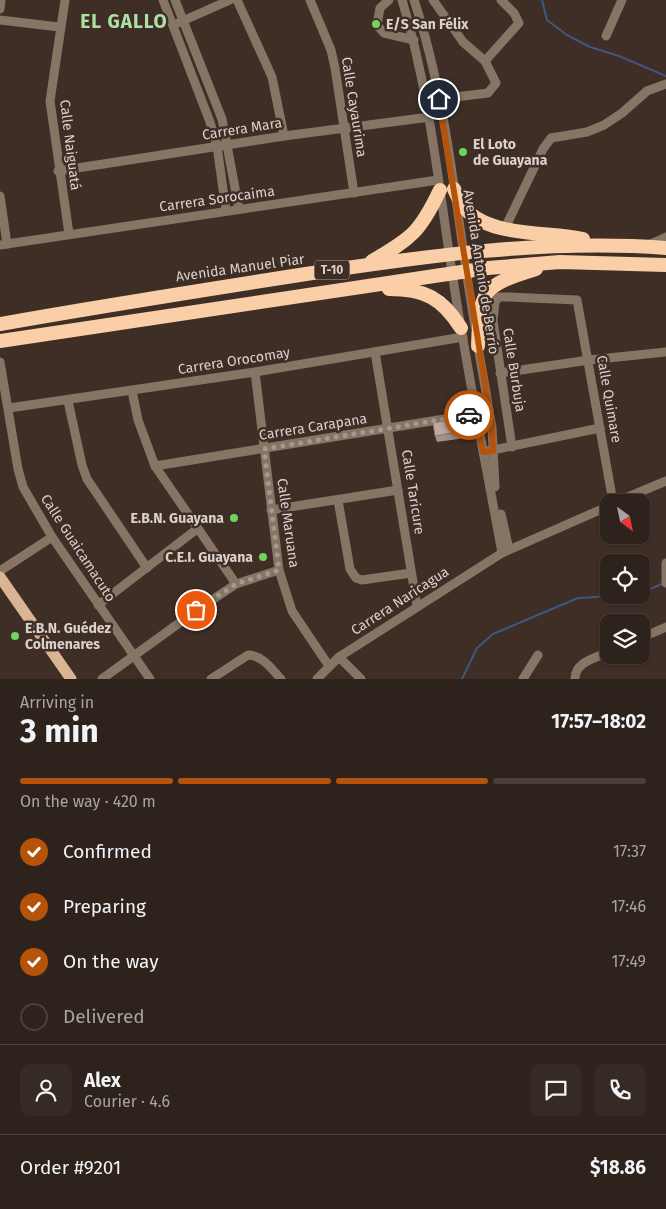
<!DOCTYPE html>
<html lang="en">
<head>
<meta charset="utf-8">
<style>
  :root { --surface:#2e221c; --page:#362a25; --text:#f1f3f6; --muted:#a7a4a3; --line:#493f3b; --accent:#b45309 }
  body { margin:0; font-family:"Fira Sans",sans-serif; background:var(--page); color:var(--text); height:100vh; display:flex; flex-direction:column; font-size:19px; white-space:nowrap }
  * { box-sizing:border-box; margin:0 }
  p { font-size:16px; color:var(--muted) }
  .icon { flex:none; width:28px; height:28px; fill:none; stroke:currentColor; stroke-width:2; stroke-linecap:round; stroke-linejoin:round }
  .map { position:relative; height:679px; overflow:hidden }
  .side { display:flex; flex-direction:column; background:var(--surface); flex:1 }
  .side>* { flex:none }
  .needle { width:32px; rotate:147deg }
  .tools { position:absolute; left:600px; top:494px; display:grid; gap:10px }
  .tools a { display:grid; place-items:center; width:50px; height:50px; border-radius:10px; background:var(--surface); box-shadow:0 1px 4px #0004,0 0 0 1px var(--line); font-size:25px }
  .pin { position:absolute; display:grid; place-items:center; width:42px; height:42px; color:#fff; margin:-21px; border:2px solid #fff; border-radius:50%; box-shadow:0 1px 5px #0007 }
  .courier { position:absolute; display:grid; place-items:center; width:50px; height:50px; margin:-25px; border:4px solid #b45309; border-radius:50%; background:#fff; color:#222; box-shadow:0 1px 6px #0007 }
  .overview em { font-style:normal; font-weight:700 }
  .overview div { display:flex; flex-direction:column-reverse }
  .overview { display:flex; align-items:center; justify-content:space-between; height:85px; padding:0 20px }
  h1 { font-size:32px; font-weight:700; line-height:38px }
  .bar { display:grid; grid-template-columns:repeat(4,1fr); gap:8px 5px; align-content:center; height:60px; padding:0 20px }
  .bar i { height:6px; border-radius:4px; background:var(--line) }
  .bar .current { background:var(--accent) }
  .bar p { grid-column:span 4 }
  .line { display:flex; align-items:center; gap:12px; padding:0 20px; border-top:1px solid var(--line) }
  .line div { flex:1 }
  .round { display:grid; place-items:center; flex:none; width:52px; height:52px; border-radius:10px; background:var(--page) }
  ol { padding:0 20px; list-style:none }
  li { display:flex; align-items:center; gap:15px; height:55px }
  li p { margin-inline-start:auto }
  li .icon { padding:5px; border-radius:50%; background:var(--accent); color:#fff; stroke-width:4 }
  li:last-child { color:var(--muted) }
  li i { width:28px; height:28px; border:2px solid var(--line); border-radius:50% }
  .map>svg:first-child { display:block }
</style>
</head>
<body>
<div class="map">
<svg width="666" height="679" viewBox="0 0 666 679">
  <rect width="100%" height="100%" fill="#3e2e26"/>
  <g fill="none" stroke-linecap="round" stroke-linejoin="round">
    <g stroke="#3f577f" stroke-width="2">
      <polyline points="542,0 547,20 567,35 590,47 619,56 666,76"/>
      <polyline points="641,593 664,583"/>
      <polyline points="462,679 477,648 493,634 578,598 631,595"/>
    </g>
    <g stroke="#867464" stroke-width="9">
      <polyline points="65,0 50,101 69,234"/>
      <polyline points="163,0 210,122 217,146 226,211"/>
      <polyline points="175,0 222,119 239,209"/>
      <polyline points="237,0 272,77 284,136"/>
      <polyline points="310,0 331,50 335,68 354,193"/>
      <polyline points="389,0 380,8 377,25 384,33 414,40"/>
      <path d="M402,0C429,89 438,181 452,272C466,366 485,459 502,553"/>
      <path d="M414,0C449,105 456,218 475,326"/>
      <polyline points="433,0 463,42 485,61 496,83 488,93 439,99"/>
      <polyline points="0,9 1,0"/>
      <polyline points="0,20 59,27"/>
      <polyline points="178,23 230,0"/>
      <polyline points="606,36 622,0"/>
      <polyline points="485,61 519,23 514,13 501,0"/>
      <polyline points="58,171 284,136 430,117"/>
      <polyline points="0,196 7,244"/>
      <polyline points="505,228 543,149 551,138 587,132 604,125 622,113 647,91 666,84"/>
      <polyline points="0,245 438,180"/>
      <polyline points="646,246 666,237"/>
      <polyline points="477,341 492,427 495,487"/>
      <polyline points="375,352 417,606"/>
      <polyline points="0,362 18,469 23,487 52,537 150,679"/>
      <polyline points="255,372 279,570 292,611 329,666"/>
      <polyline points="500,373 589,360 666,352"/>
      <polyline points="132,391 138,420 155,466 236,584"/>
      <polyline points="68,401 82,465 87,479 147,568"/>
      <polyline points="9,408 255,372 463,337"/>
      <polyline points="512,447 493,321 495,302 499,297 507,297 577,300 613,502"/>
      <polyline points="488,451 600,428"/>
      <polyline points="155,466 475,414"/>
      <polyline points="338,500 350,569 356,578 362,580 411,573"/>
      <polyline points="616,502 666,481"/>
      <polyline points="271,510 398,490"/>
      <polyline points="501,514 509,549"/>
      <polyline points="666,563 666,583"/>
      <polyline points="0,571 52,537"/>
      <polyline points="98,605 197,529"/>
      <polyline points="641,638 666,627"/>
      <polyline points="339,657 361,679"/>
      <polyline points="102,679 197,610 236,584 279,570"/>
      <path d="M211,679L248,655C262,655 272,669 281,679"/>
      <polyline points="317,679 339,657 502,553 609,506"/>
      <polyline points="523,679 538,655"/>
      <path d="M575,679C575,662 595,658 609,652"/>
    </g>
    <polyline stroke="#d9b594" stroke-width="11" points="0,577 71,679"/>
    <g stroke="#facea6" stroke-width="14">
      <path d="M454,189C457,195 459,201 463,206C487,238 547,231 583,239"/>
      <path d="M372,261C412,238 420,232 440,190"/>
      <path d="M389,289C425,289 442,298 461,328"/>
      <path d="M0,324C102,306 203,290 306,274C425,256 545,239 666,248"/>
      <polyline points="0,341 488,268 560,262 666,265"/>
      <path d="M478,346C480,290 481,286 536,269"/>
    </g>
  </g>
  <polygon fill="#a4928a" points="463,425 465,438 437,442 435,436"/>
  <polygon fill="#867771" points="460,418 463,425 465,438 463,431"/>
  <polygon fill="#bfaaa1" stroke="#867771" points="460,418 463,431 435,436 433,423"/>
  <g fill="none" stroke-linecap="round" stroke-linejoin="round">
    <polyline stroke="#a49892" stroke-width="5" stroke-dasharray="0 9" points="196,610 236,584 279,570 264,449 469,415"/>
    <polyline stroke="#b45309" stroke-width="6" points="439,99 492,427 493,451 483,452 475,414 469,415"/>
  </g>
  <g fill="#6dd361" stroke="#3e2e26" stroke-width="2">
    <circle cx="376" cy="24" r="5"/>
    <circle cx="463" cy="152" r="5"/>
    <circle cx="234" cy="518" r="5"/>
    <circle cx="263" cy="557" r="5"/>
    <circle cx="15" cy="636" r="5"/>
  </g>
  <g text-anchor="middle" dominant-baseline="central" stroke-width="5" stroke-linejoin="round" paint-order="stroke">
    <rect fill="#3e2e26" stroke="#aca09a" stroke-width="1" x="314.5" y="260.5" width="35" height="19" rx="4"/>
    <g font-size="12" font-weight="bold" fill="#dbd1cc">
      <text x="332" y="270">T-10</text>
    </g>
    <g font-size="14" font-weight="bold" fill="#dbd1cc" stroke="#3e2e26" text-anchor="start">
      <text x="386" y="24">E/S San Félix</text>
      <text x="473" y="144">El Loto<tspan x="473" dy="16">de Guayana</tspan></text>
      <text x="224" y="518" text-anchor="end">E.B.N. Guayana</text>
      <text x="253" y="557" text-anchor="end">C.E.I. Guayana</text>
      <text x="25" y="628">E.B.N. Guédez<tspan x="25" dy="16">Colmenares</tspan></text>
    </g>
    <g font-size="14" fill="#dbd1cc" stroke="#3e2e26">
      <text transform="translate(354 107) rotate(81)">Calle Cayaurima</text>
      <text transform="translate(242 129) rotate(-9)">Carrera Mara</text>
      <text transform="translate(70 145) rotate(83)">Calle Naiguatá</text>
      <text transform="translate(217 199) rotate(-8)">Carrera Sorocaima</text>
      <text transform="translate(240 268) rotate(-8)">Avenida Manuel Piar</text>
      <text transform="translate(481 272) rotate(81)">Avenida Antonio de Berrío</text>
      <text transform="translate(234 361) rotate(-9)">Carrera Orocomay</text>
      <text transform="translate(514 370) rotate(81)">Calle Burbuja</text>
      <text transform="translate(609 399) rotate(80)">Calle Quimare</text>
      <text transform="translate(313 427) rotate(-9)">Carrera Carapana</text>
      <text transform="translate(413 492) rotate(81)">Calle Taricure</text>
      <text transform="translate(288 523) rotate(82)">Calle Maruana</text>
      <text transform="translate(78 548) rotate(57)">Calle Guaicamacuto</text>
      <text transform="translate(400 601) rotate(-33)">Carrera Naricagua</text>
    </g>
    <g font-size="19" font-weight="bold" letter-spacing="1" fill="#abe1a4" stroke="#3e2e26">
      <text x="124" y="21">EL GALLO</text>
    </g>
  </g>
</svg>
<div class="tools">
<a><svg class="needle" viewBox="-14 -14 28 28"><path d="M0-13l5 13h-10z" fill="#e53935"/><path d="M0 13l5-13h-10z" fill="#a7a4a3"/></svg></a>
<a><svg class="icon" aria-label="locate" viewBox="0 0 24 24"><circle cx="12" cy="12" r="6"/><path d="M12 2v4M12 18v4M2 12h4M18 12h4"/></svg></a>
<a><svg class="icon" aria-label="layers" viewBox="0 0 24 24"><path d="M12 4l9 5-9 5-9-5zM3 14l9 5 9-5"/></svg></a>
</div>
<div class="pin" style="left:196px;top:610px;background:#ea580c"><svg class="icon" aria-label="bag" viewBox="0 0 24 24"><path d="M5 8h14l-1 12H6zM9 8a3 3 0 0 1 6 0"/></svg></div>
<div class="pin" style="left:439px;top:99px;background:#1f2937"><svg class="icon" aria-label="home" viewBox="0 0 24 24"><path d="M3 11l9-7 9 7M6 9v11h12V9"/></svg></div>
<div class="courier" style="left:469px;top:415px"><svg class="icon" aria-label="car" viewBox="0 0 24 24"><path d="M5 17H2v-5l4-1 3-4h7l3 4 3 1v5h-3M9 17h6M6 11h13"/><circle cx="7" cy="17" r="2"/><circle cx="17" cy="17" r="2"/></svg></div>
</div>
<section class="side">
<div class="overview"><div><h1>3 min</h1><p>Arriving in</p></div><em>17:57–18:02</em></div>
<div class="bar"><i class="current"></i><i class="current"></i><i class="current"></i><i></i><p>On the way · 420 m</p></div>
<ol>
<li><svg class="icon" aria-label="check" viewBox="0 0 24 24"><path d="M5 12l5 5 9-10"/></svg>Confirmed<p>17:37</p></li>
<li><svg class="icon" aria-label="check" viewBox="0 0 24 24"><path d="M5 12l5 5 9-10"/></svg>Preparing<p>17:46</p></li>
<li><svg class="icon" aria-label="check" viewBox="0 0 24 24"><path d="M5 12l5 5 9-10"/></svg>On the way<p>17:49</p></li>
<li><i></i>Delivered</li>
</ol>
<div class="line" style="height:90px"><a class="round"><svg class="icon" aria-label="person" viewBox="0 0 24 24"><circle cx="12" cy="8" r="4"/><path d="M4 21q1-7 8-7t8 7"/></svg></a><div><b>Alex</b><p>Courier · 4.6</p></div><a class="round"><svg class="icon" aria-label="chat" viewBox="0 0 24 24"><path d="M4 5h16v11H9l-5 4z"/></svg></a><a class="round"><svg class="icon" aria-label="phone" viewBox="0 0 24 24"><path d="M5 4h4l2 5-3 2q2 4 5 5l2-3 5 2v4C11 20 4 13 5 4z"/></svg></a></div>
<div class="line" style="height:65px"><div>Order #9201</div><b>$18.86</b></div>
</section>
</body>
</html>
